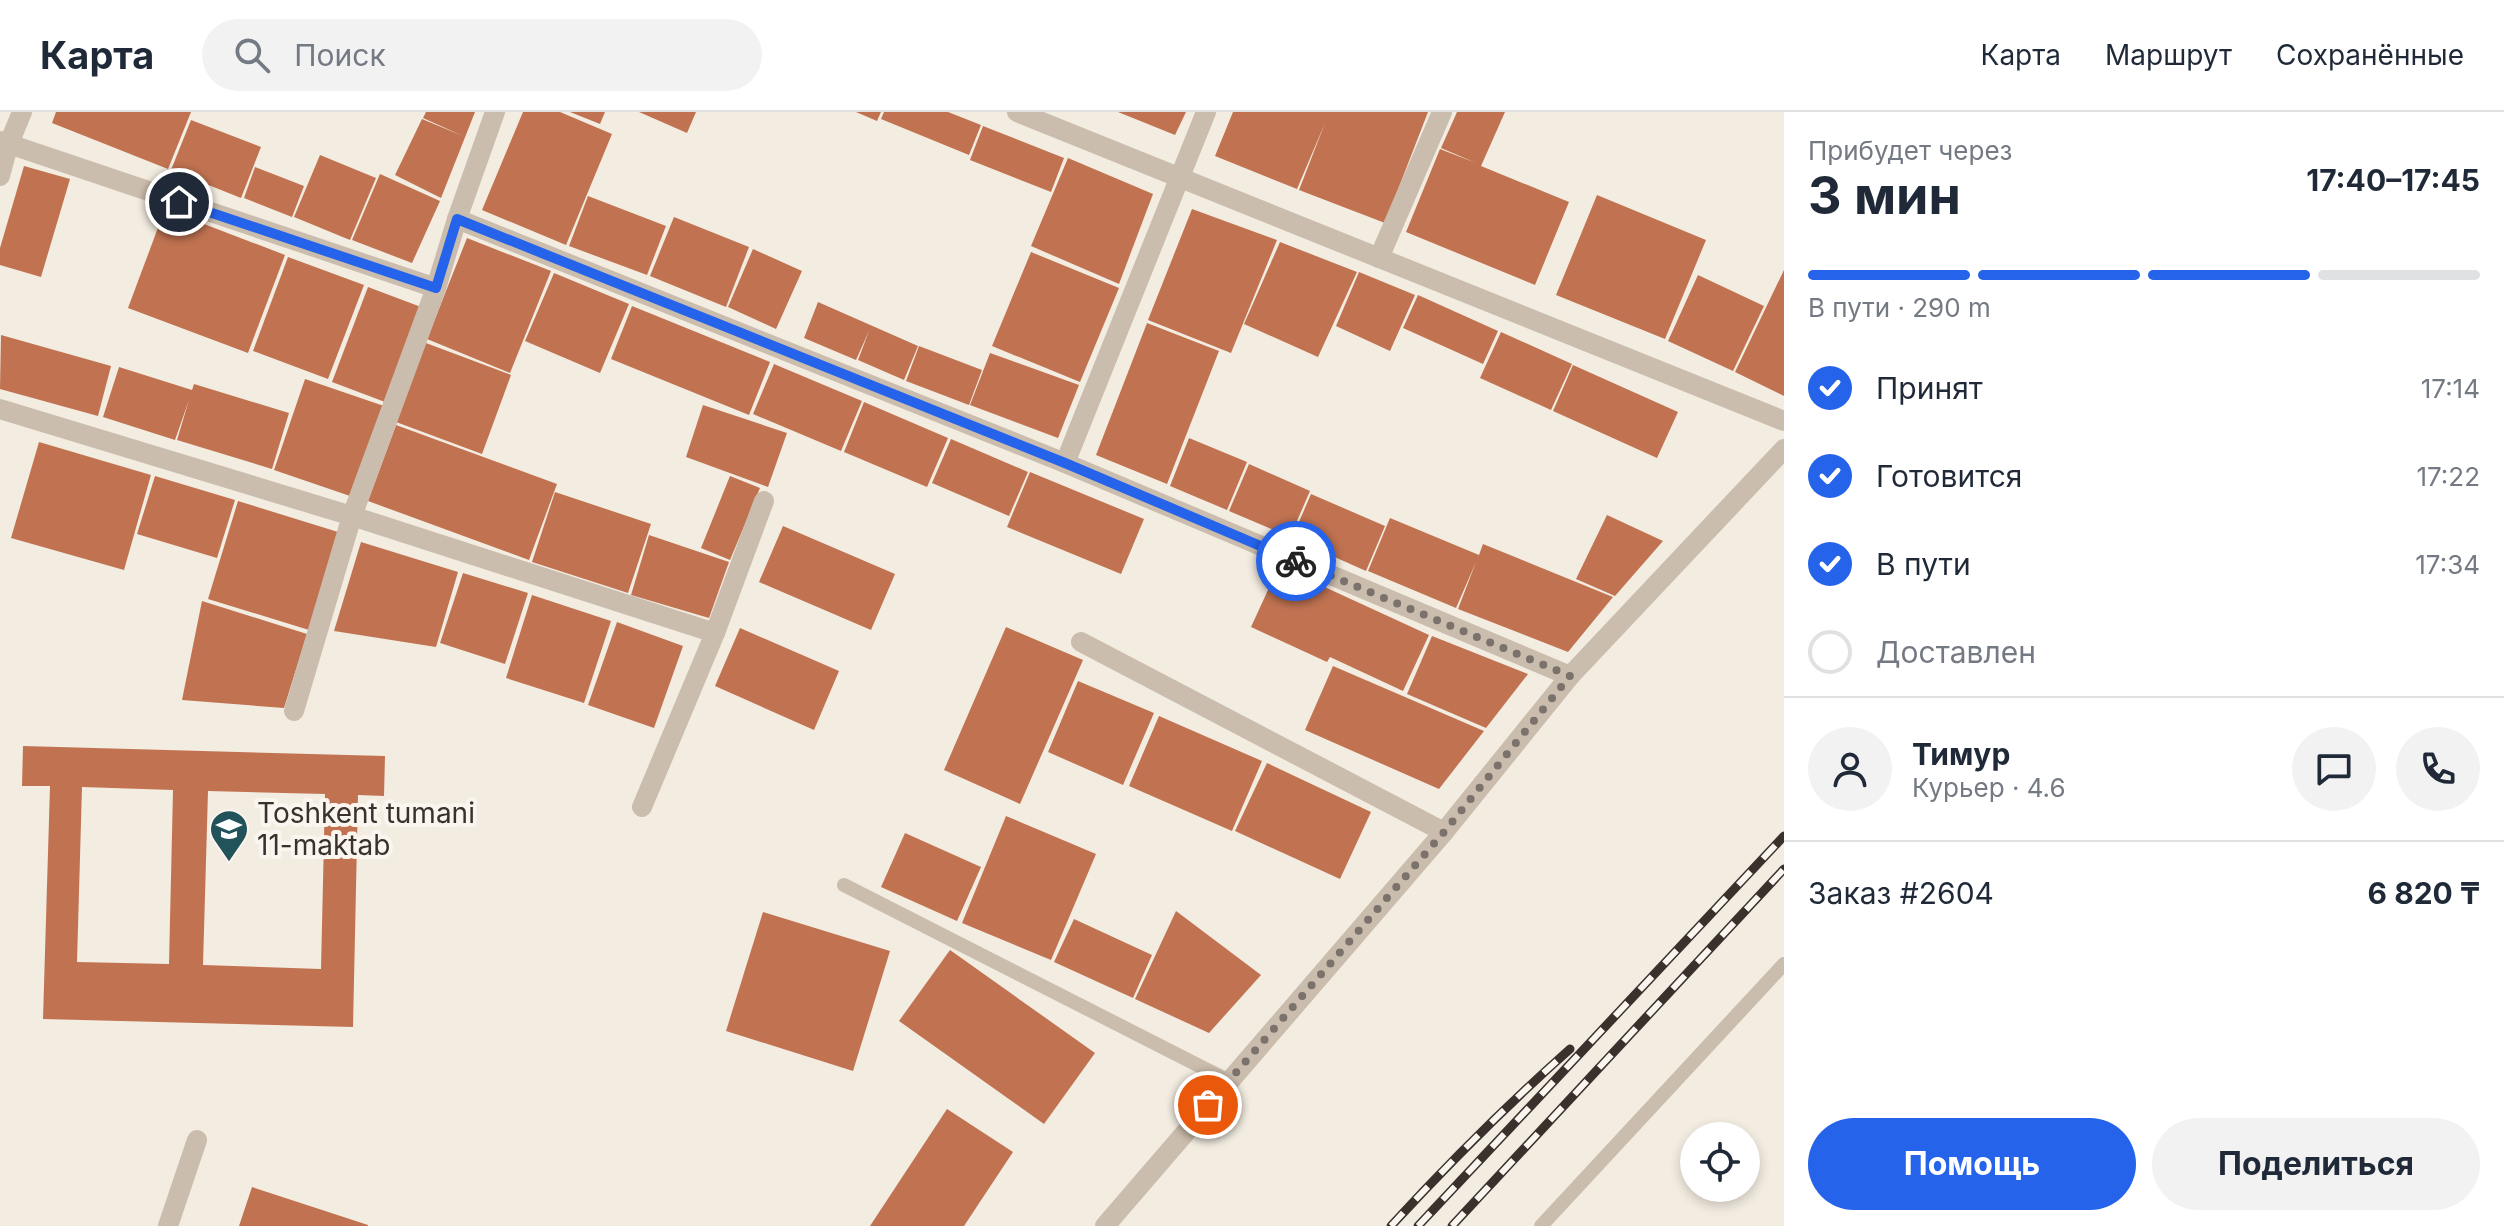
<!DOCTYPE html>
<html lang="ru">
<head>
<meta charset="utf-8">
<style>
  :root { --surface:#fff; --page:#f2f2f3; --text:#1f2937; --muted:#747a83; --line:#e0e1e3; --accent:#2563eb }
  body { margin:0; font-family:Inter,sans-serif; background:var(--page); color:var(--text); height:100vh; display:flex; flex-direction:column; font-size:30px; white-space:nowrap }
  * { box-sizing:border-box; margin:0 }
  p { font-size:26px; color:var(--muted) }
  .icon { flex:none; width:44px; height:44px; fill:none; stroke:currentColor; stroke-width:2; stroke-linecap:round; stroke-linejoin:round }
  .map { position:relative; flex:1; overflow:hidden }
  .panel { display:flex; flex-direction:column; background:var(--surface); width:720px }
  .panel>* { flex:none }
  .fabs { position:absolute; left:1680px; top:1010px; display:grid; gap:16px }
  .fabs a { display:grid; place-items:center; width:80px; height:80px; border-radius:50%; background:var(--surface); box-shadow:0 4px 12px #0003; font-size:40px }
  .pin { position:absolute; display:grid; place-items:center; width:68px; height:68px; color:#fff; margin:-34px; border:4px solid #fff; border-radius:50%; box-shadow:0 2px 8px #0007 }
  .courier { position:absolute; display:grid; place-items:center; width:80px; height:80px; margin:-40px; border:6px solid #2563eb; border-radius:50%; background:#fff; color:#222; box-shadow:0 2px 10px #0007 }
  .head em { font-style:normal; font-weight:700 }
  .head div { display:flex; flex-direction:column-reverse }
  .head { display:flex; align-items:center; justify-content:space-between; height:136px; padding:0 24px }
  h1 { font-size:52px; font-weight:700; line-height:60px }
  .bar { display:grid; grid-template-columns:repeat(4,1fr); gap:12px 8px; align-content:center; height:96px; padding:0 24px }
  .bar i { height:10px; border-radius:6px; background:var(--line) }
  .bar .current { background:var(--accent) }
  .bar p { grid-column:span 4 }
  .line { display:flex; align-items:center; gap:20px; padding:0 24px; border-top:2px solid var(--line) }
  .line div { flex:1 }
  .round { display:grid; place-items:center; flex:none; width:84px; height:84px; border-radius:42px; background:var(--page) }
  ol { padding:0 24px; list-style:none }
  li { display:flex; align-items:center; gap:24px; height:88px }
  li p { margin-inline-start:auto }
  li .icon { padding:8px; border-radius:50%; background:var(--accent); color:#fff; stroke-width:4 }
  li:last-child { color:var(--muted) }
  li i { width:44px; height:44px; border:4px solid var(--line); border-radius:50% }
  .button { display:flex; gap:16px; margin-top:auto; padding:16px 24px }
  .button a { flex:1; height:92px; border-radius:48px; background:var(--accent); color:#fff; font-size:32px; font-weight:700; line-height:92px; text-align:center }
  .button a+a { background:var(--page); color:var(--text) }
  header { display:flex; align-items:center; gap:48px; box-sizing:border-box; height:112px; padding:0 40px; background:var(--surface); border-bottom:2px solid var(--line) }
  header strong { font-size:38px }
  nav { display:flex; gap:44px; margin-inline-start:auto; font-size:28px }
  .search { width:560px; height:72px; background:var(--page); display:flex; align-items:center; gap:20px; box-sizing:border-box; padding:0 28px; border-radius:44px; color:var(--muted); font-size:30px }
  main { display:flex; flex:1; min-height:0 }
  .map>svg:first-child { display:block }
</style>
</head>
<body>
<header>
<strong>Карта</strong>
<div class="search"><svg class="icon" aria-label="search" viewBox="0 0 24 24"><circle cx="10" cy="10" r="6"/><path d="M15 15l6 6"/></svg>Поиск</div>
<nav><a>Карта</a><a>Маршрут</a><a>Сохранённые</a></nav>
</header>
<main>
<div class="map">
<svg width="1784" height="1114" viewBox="0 0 1784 1114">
  <rect width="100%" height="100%" fill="#f3ece1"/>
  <g fill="#c17351" fill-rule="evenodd">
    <polygon points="56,0 191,0 168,57 52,11"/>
    <polygon points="426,0 475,0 441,86 395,63 422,7 463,24 423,6"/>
    <polygon points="523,0 560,0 612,22 566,133 482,98"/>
    <polygon points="570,0 605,0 600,12"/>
    <polygon points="639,0 696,0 687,21"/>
    <polygon points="856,0 881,0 877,9"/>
    <polygon points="884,0 948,0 981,13 969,43 881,7"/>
    <polygon points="1118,0 1186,0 1175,23"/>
    <polygon points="1233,0 1428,0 1385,111 1299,78 1325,11 1297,77 1215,44"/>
    <polygon points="1457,0 1505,0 1481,54 1569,90 1535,173 1406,120 1440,37 1476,51 1441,36"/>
    <polygon points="191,8 261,35 241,86 171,58"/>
    <polygon points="983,14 1064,46 1051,80 970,48"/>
    <polygon points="320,43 376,66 350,128 294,105"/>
    <polygon points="1068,46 1153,82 1119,172 1031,134"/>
    <polygon points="24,54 70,67 41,165 0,153 0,136"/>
    <polygon points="255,55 304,74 292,105 244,86"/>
    <polygon points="380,62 440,89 412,151 352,128"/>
    <polygon points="1597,83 1706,128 1665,227 1556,183"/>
    <polygon points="588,84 666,114 647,163 569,134"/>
    <polygon points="165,97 285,143 248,241 128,196"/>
    <polygon points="1192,97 1277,128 1231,241 1148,208"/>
    <polygon points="674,105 749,135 726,195 650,164"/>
    <polygon points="467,126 551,159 510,261 427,227"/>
    <polygon points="1280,130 1357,160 1318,245 1244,212"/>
    <polygon points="753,137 802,159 776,217 728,195"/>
    <polygon points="1031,140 1119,176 1080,270 992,234"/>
    <polygon points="288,145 364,173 328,267 253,239"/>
    <polygon points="1784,158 1784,284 1735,260"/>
    <polygon points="1359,160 1415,183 1390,239 1336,214"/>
    <polygon points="554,161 629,192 600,261 525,229"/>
    <polygon points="1698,163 1764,194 1733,259 1668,229"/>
    <polygon points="368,175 421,195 385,290 332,270"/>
    <polygon points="1418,183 1498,219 1483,252 1403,216"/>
    <polygon points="818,190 918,234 904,268 858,248 869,219 856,248 804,226"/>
    <polygon points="632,194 770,250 749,303 611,247"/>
    <polygon points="1147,211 1219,239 1167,372 1096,343"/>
    <polygon points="1501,220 1572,252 1551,298 1480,266"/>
    <polygon points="1,223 111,254 98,304 0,277"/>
    <polygon points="426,231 511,263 482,342 396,310"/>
    <polygon points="919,234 982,258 969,293 906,269"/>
    <polygon points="990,241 1079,273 1058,326 970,293"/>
    <polygon points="774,252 862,289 841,339 753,302"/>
    <polygon points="1573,253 1678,300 1657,346 1553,299"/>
    <polygon points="119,255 192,278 194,272 289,301 272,357 177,328 189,288 175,328 103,305"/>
    <polygon points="305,267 384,294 353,385 274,358"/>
    <polygon points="864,290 948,326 927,375 844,340"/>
    <polygon points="703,293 787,321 768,375 686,345"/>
    <polygon points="396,313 557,372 529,448 368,389"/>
    <polygon points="1189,326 1247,350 1227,398 1170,374"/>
    <polygon points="951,327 1028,360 1009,404 932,371"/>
    <polygon points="39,330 151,363 124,458 11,426"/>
    <polygon points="1249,352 1310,379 1290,425 1229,399"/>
    <polygon points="1030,360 1144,407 1121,462 1007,415"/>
    <polygon points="155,364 235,388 217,446 137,422"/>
    <polygon points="730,364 760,376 730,448 701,436"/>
    <polygon points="555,380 651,412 628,481 532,450"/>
    <polygon points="1311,382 1385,414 1366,459 1292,426"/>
    <polygon points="238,389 338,420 309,518 208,487"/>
    <polygon points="1607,403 1663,429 1615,484 1576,467"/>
    <polygon points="1390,406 1479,443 1483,432 1613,485 1568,540 1458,497 1476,450 1456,496 1368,459"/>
    <polygon points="783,414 895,462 871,518 759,470"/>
    <polygon points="649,423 729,450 709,506 631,483"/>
    <polygon points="361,430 458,460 436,535 334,519"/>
    <polygon points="1279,454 1429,523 1403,579 1330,545 1327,550 1251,515"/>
    <polygon points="463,461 528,481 505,552 440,531"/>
    <polygon points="532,483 611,509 584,591 506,566"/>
    <polygon points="202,489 307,522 284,596 182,588"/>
    <polygon points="617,510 683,534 654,616 588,593"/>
    <polygon points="1006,515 1083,548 1020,692 944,658"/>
    <polygon points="740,516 839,559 814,618 715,574"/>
    <polygon points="1432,524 1528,562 1486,616 1407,582"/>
    <polygon points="1333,554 1484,619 1439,677 1305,618"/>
    <polygon points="1078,569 1154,601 1123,673 1048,640"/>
    <polygon points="1159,604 1262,649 1232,719 1129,674"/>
    <path d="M23,634L385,644L384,684L358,683L353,915L43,907L50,674H22ZM82,675L173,678L169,852L77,850ZM208,679L325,682L321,857L203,853Z"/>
    <polygon points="1267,651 1371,700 1340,767 1235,719"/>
    <polygon points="1006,704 1096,742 1051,848 962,811"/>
    <polygon points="905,721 981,755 957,809 881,775"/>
    <polygon points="1176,799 1261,863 1209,921 1135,887"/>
    <polygon points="763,800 890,839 853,959 726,919"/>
    <polygon points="1074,807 1152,843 1133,886 1054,850"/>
    <polygon points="950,838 1095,941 1044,1012 899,909"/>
    <polygon points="947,997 1013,1040 964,1114 870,1114"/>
    <polygon points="252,1075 368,1113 368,1114 239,1114"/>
  </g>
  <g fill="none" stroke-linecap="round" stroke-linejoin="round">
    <g stroke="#cbbdad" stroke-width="14">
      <polyline points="844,773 1229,969"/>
      <polyline points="1541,1114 1784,852"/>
    </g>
    <g stroke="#cbbdad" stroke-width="20">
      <polyline points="1017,0 1784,309"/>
      <polyline points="0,29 436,176"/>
      <polyline points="0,64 8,34 22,0"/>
      <polyline points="457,107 1065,351 1570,564"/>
      <polyline points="1379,146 1442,0"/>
      <polyline points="0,297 352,404 715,521"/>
      <polyline points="1065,351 1206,0"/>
      <polyline points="1081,530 1444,720"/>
      <polyline points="294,599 352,404 436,176 457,107 495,0"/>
      <polyline points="642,695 715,521 764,389"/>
      <polyline points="168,1114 197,1028"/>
    </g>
    <polyline stroke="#cbbdad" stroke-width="20" points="1105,1114 1444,720 1570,564 1784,337"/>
    <g stroke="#3a312c" stroke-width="9">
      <g id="rail">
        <path d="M1391,1114C1448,1052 1507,993 1570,937"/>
        <polyline points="1418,1114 1784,724"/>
        <polyline points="1452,1114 1784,757"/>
      </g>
    </g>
    <use href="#rail" stroke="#faf5ee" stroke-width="6" stroke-dasharray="18" stroke-linecap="butt"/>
  </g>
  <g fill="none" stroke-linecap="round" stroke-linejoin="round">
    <polyline stroke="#7b726b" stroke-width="8" stroke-dasharray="0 14.4" points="1208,993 1444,720 1570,564 1296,449"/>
    <polyline stroke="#2563eb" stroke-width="10" points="179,90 436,176 457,107 1065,351 1296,449"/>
  </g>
  <defs>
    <g id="school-pin" transform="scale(2)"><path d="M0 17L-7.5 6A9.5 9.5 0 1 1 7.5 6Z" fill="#22535a" stroke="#faf5ee"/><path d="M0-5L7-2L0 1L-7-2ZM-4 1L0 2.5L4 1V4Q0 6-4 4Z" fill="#fff"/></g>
  </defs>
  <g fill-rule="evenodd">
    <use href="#school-pin" x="229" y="717"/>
  </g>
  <g text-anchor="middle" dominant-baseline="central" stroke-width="8" stroke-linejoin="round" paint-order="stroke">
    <g font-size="28" fill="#3a312c" stroke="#faf5ee" text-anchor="start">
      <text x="257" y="701">Toshkent tumani<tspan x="257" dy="32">11-maktab</tspan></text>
    </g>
  </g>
</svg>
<div class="fabs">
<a><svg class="icon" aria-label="locate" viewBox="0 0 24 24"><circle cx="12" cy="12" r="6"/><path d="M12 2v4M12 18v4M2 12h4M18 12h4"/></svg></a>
</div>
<div class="pin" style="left:1208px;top:993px;background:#ea580c"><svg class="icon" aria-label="bag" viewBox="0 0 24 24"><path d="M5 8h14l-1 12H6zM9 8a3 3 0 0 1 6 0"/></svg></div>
<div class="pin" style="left:179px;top:90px;background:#1f2937"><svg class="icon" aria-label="home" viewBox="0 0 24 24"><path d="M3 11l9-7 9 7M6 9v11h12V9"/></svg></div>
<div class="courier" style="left:1296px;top:449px"><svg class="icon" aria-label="bike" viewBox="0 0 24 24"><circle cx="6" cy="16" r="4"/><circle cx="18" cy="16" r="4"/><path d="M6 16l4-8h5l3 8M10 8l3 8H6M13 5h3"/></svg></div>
</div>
<section class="panel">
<div class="head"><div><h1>3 мин</h1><p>Прибудет через</p></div><em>17:40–17:45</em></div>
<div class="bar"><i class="current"></i><i class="current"></i><i class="current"></i><i></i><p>В пути · 290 m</p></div>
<ol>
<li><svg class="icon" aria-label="check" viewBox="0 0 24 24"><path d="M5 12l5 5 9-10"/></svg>Принят<p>17:14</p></li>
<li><svg class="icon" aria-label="check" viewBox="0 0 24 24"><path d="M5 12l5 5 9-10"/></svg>Готовится<p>17:22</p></li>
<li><svg class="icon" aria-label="check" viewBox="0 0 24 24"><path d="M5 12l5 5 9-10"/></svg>В пути<p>17:34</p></li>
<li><i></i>Доставлен</li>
</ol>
<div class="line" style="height:144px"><a class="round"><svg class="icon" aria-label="person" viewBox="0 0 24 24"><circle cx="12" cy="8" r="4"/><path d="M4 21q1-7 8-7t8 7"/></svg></a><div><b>Тимур</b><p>Курьер · 4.6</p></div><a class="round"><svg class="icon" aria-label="chat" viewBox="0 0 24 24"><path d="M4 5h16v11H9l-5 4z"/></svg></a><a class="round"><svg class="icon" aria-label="phone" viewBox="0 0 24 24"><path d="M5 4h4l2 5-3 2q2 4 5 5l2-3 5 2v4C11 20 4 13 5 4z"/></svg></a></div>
<div class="line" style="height:104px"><div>Заказ #2604</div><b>6 820 ₸</b></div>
<div class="button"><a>Помощь</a><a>Поделиться</a></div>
</section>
</main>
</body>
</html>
